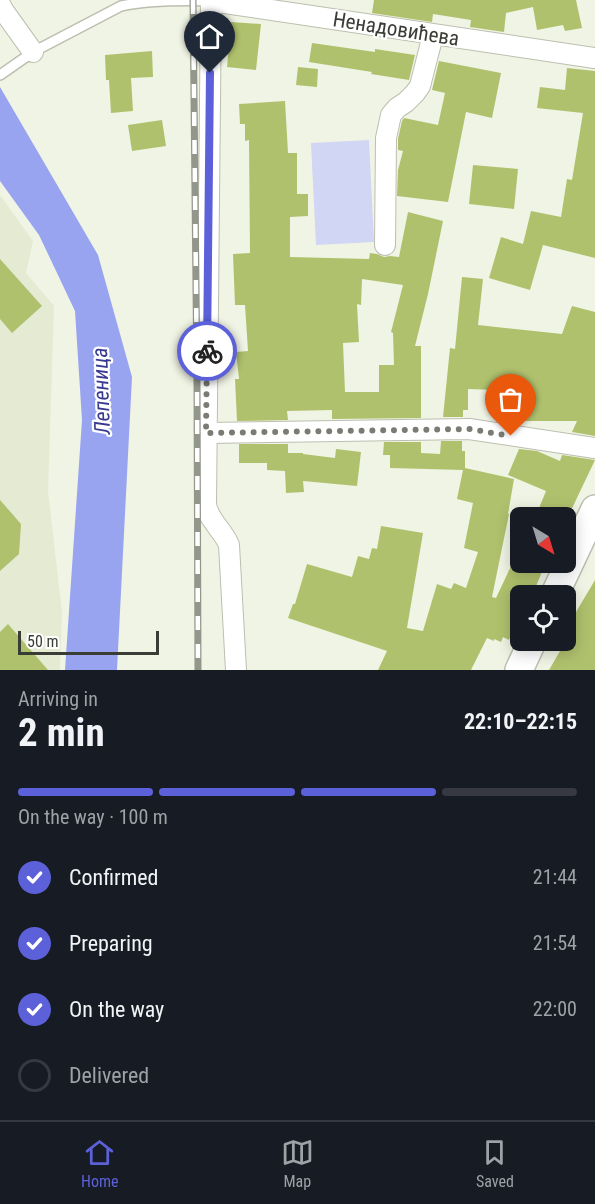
<!DOCTYPE html>
<html lang="en">
<head>
<meta charset="utf-8">
<style>
  :root { --surface:#171b24; --page:#242831; --text:#f1f3f6; --muted:#9ea1a6; --line:#363941; --accent:#5c61d9 }
  body { margin:0; font-family:"Roboto Condensed",sans-serif; background:var(--page); color:var(--text); height:100vh; display:flex; flex-direction:column; font-size:22px; white-space:nowrap }
  * { box-sizing:border-box; margin:0 }
  p { font-size:20px; color:var(--muted) }
  .icon { flex:none; width:33px; height:33px; fill:none; stroke:currentColor; stroke-width:2; stroke-linecap:round; stroke-linejoin:round }
  .map { position:relative; height:670px; overflow:hidden }
  .details { display:flex; flex-direction:column; background:var(--surface); flex:1 }
  .details>* { flex:none }
  .needle { width:39px; rotate:142deg }
  .tools { position:absolute; left:510px; top:507px; display:grid; gap:12px }
  .tools a { display:grid; place-items:center; width:66px; height:66px; border-radius:9px; background:var(--surface); box-shadow:0 3px 15px #0003; font-size:30px }
  .scale { position:absolute; left:18px; bottom:15px; width:141px; box-sizing:border-box; padding-left:6px; border:3px solid #3a3c36; border-top:0; font-size:16px; line-height:21px; white-space:nowrap; color:#3a3c36; -webkit-text-stroke:4px #fff; paint-order:stroke }
  .pin { position:absolute; display:grid; place-items:center; width:51px; height:51px; color:#fff; margin:-62px -26px; border-radius:50% 50% 50% 0; rotate:-45deg; box-shadow:0 0 6px #0007 }
  .pin .icon { rotate:45deg }
  .courier { position:absolute; display:grid; place-items:center; width:60px; height:60px; margin:-30px; border:4px solid #5c61d9; border-radius:50%; background:#fff; color:#222; box-shadow:0 2px 8px #0007 }
  .headline em { font-style:normal; font-weight:700 }
  .headline div { display:flex; flex-direction:column-reverse }
  .headline { display:flex; align-items:center; justify-content:space-between; height:102px; padding:0 18px }
  h1 { font-size:39px; font-weight:700; line-height:45px }
  .bar { display:grid; grid-template-columns:repeat(4,1fr); gap:9px 6px; align-content:center; height:72px; padding:0 18px }
  .bar i { height:8px; border-radius:4px; background:var(--line) }
  .bar .current { background:var(--accent) }
  .bar p { grid-column:span 4 }
  ol { padding:0 18px; list-style:none }
  li { display:flex; align-items:center; gap:18px; height:66px }
  li p { margin-inline-start:auto }
  li .icon { padding:6px; border-radius:50%; background:var(--accent); color:#fff; stroke-width:4 }
  li:last-child { color:var(--muted) }
  li i { width:33px; height:33px; border:3px solid var(--line); border-radius:50% }
  .dock { display:flex; justify-content:space-around; align-items:center; height:84px; border-top:2px solid var(--line); background:var(--surface); font-size:16px; color:var(--muted) }
  .dock a { display:grid; justify-items:center; gap:3px }
  .dock .current { color:var(--accent) }
  .map>svg:first-child { display:block }
</style>
</head>
<body>
<div class="map">
<svg width="595" height="670" viewBox="0 0 595 670">
  <rect width="100%" height="100%" fill="#f0f4e4"/>
  <polygon fill="#e5ead3" points="0,195 33,241 26,273 54,306 48,491 62,612 60,670 0,670"/>
  <polygon fill="#d0d6f3" points="369,140 374,242 316,245 311,143"/>
  <polygon fill="#99a4f0" points="0,87 98,255 132,377 117,670 65,670 82,420 75,311 39,235 0,181"/>
  <g fill="#b0c16d" fill-rule="evenodd">
    <polygon points="374,0 576,0 582,28 565,31 563,25 537,30 533,7 506,13 504,32 470,27 471,20 433,14 432,22 372,13"/>
    <polygon points="231,22 261,24 256,70 227,67"/>
    <polygon points="312,43 375,52 375,49 415,55 409,80 371,74 372,72 309,62"/>
    <polygon points="152,51 153,77 131,78 133,111 111,113 109,80 106,80 105,55"/>
    <polygon points="439,61 501,73 492,118 466,112 448,202 397,196 398,170 403,151 398,150 398,139 402,121 404,118 438,125 445,93 432,90"/>
    <polygon points="298,67 318,69 317,87 296,85"/>
    <polygon points="567,68 595,71 595,258 543,245 530,290 489,278 501,237 523,244 531,211 561,217 567,179 572,180 583,113 537,108 540,87 565,90"/>
    <path d="M285,101L288,153H297V194H308V216L290,217V257L369,259L370,253L377,254L384,257L390,256L399,257L408,212L443,221L428,294L415,346H421V418L332,419V410L287,411L288,420L237,421L235,379H239L236,352L248,351L245,305H235L233,254L250,253L249,140L245,141V124H240L239,104ZM362,279L403,285L391,332L393,333L394,365H379V392H345L343,343L359,342L357,304L361,305Z"/>
    <polygon points="162,120 166,146 132,151 128,125"/>
    <polygon points="473,165 518,169 514,209 469,204"/>
    <polygon points="0,259 42,306 12,333 0,319"/>
    <polygon points="462,277 483,279 478,325 562,334 572,306 595,312 595,436 572,432 577,421 497,421 497,390 468,389 468,410 463,410 463,417 443,417 450,348 455,349"/>
    <polygon points="441,441 462,441 462,451 465,451 465,468 514,479 508,514 509,514 492,597 496,598 513,562 546,562 532,596 520,596 520,613 509,640 503,637 501,642 494,639 494,641 487,638 471,670 378,670 387,651 288,618 293,604 295,604 307,564 352,577 358,556 369,559 372,548 377,549 381,526 423,533 407,628 423,631 437,584 451,589 454,583 466,588 478,552 464,548 473,503 457,499 463,470 390,468 390,455 383,455 384,442 421,442 421,453 440,454"/>
    <polygon points="239,444 288,444 288,453 303,453 303,454 335,458 336,449 361,452 357,486 303,481 304,492 286,493 285,471 267,470 267,463 239,463"/>
    <polygon points="519,449 537,451 560,461 562,455 595,460 566,521 566,517 535,518 546,491 508,475"/>
    <polygon points="0,500 21,524 19,554 0,571"/>
    <polygon points="595,580 595,670 549,670 571,632 566,629"/>
    <polygon points="8,624 48,670 0,670 0,632"/>
  </g>
  <g fill="none" stroke-linecap="round" stroke-linejoin="round">
    <g stroke="#bcbfb0" stroke-width="12">
      <path id="service" d="M0,75L33,52L121,6C150,0 181,0 211,1"/>
    </g>
    <g stroke="#bcbfb0" stroke-width="22">
      <g id="minor">
        <path d="M211,0L206,504C208,520 223,530 229,545L236,670"/>
        <polyline points="211,1 595,58"/>
        <polyline points="0,4 3,10 33,52"/>
        <polyline points="385,245 386,138 391,115 397,108 406,102 415,93 420,86 433,35"/>
        <polyline points="206,433 469,429 595,448"/>
      </g>
    </g>
    <g stroke="#bcbfb0" stroke-width="30">
      <g id="secondary">
        <polyline points="554,596 595,509"/>
        <polyline points="519,670 533,640"/>
      </g>
    </g>
    <use href="#service" stroke="#fff" stroke-width="9"/>
    <use href="#minor" stroke="#fff" stroke-width="20"/>
    <use href="#secondary" stroke="#fff" stroke-width="27"/>
    <g stroke="#93968b" stroke-width="7">
      <polyline id="rail" points="193,0 197,382 198,670"/>
    </g>
    <use href="#rail" stroke="#fff" stroke-width="4.5" stroke-dasharray="14" stroke-linecap="butt"/>
  </g>
  <g fill="none" stroke-linecap="round" stroke-linejoin="round">
    <polyline stroke="#7a7c73" stroke-width="6" stroke-dasharray="0 10.8" points="207,351 206,433 469,429 511,436"/>
    <polyline stroke="#5c61d9" stroke-width="8" points="207,351 210,73"/>
  </g>
  <g text-anchor="middle" dominant-baseline="central" stroke-width="4.5" stroke-linejoin="round" paint-order="stroke">
    <g font-size="21" fill="#3a3c36" stroke="#fff">
      <text transform="translate(396 29) rotate(9)">Ненадовићева</text>
    </g>
    <g font-size="22" font-style="italic" fill="#383a91" stroke="#fff">
      <text transform="translate(101 391) rotate(-92)">Лепеница</text>
    </g>
  </g>
</svg>
<div class="tools">
<a><svg class="needle" viewBox="-14 -14 28 28"><path d="M0-13l5 13h-10z" fill="#e53935"/><path d="M0 13l5-13h-10z" fill="#9ea1a6"/></svg></a>
<a><svg class="icon" aria-label="locate" viewBox="0 0 24 24"><circle cx="12" cy="12" r="6"/><path d="M12 2v4M12 18v4M2 12h4M18 12h4"/></svg></a>
</div>
<div class="scale">50 m</div>
<div class="pin" style="left:511px;top:436px;background:#ea580c"><svg class="icon" aria-label="bag" viewBox="0 0 24 24"><path d="M5 8h14l-1 12H6zM9 8a3 3 0 0 1 6 0"/></svg></div>
<div class="pin" style="left:210px;top:73px;background:#1f2937"><svg class="icon" aria-label="home" viewBox="0 0 24 24"><path d="M3 11l9-7 9 7M6 9v11h12V9"/></svg></div>
<div class="courier" style="left:207px;top:351px"><svg class="icon" aria-label="bike" viewBox="0 0 24 24"><circle cx="6" cy="16" r="4"/><circle cx="18" cy="16" r="4"/><path d="M6 16l4-8h5l3 8M10 8l3 8H6M13 5h3"/></svg></div>
</div>
<section class="details">
<div class="headline"><div><h1>2 min</h1><p>Arriving in</p></div><em>22:10–22:15</em></div>
<div class="bar"><i class="current"></i><i class="current"></i><i class="current"></i><i></i><p>On the way · 100 m</p></div>
<ol>
<li><svg class="icon" aria-label="check" viewBox="0 0 24 24"><path d="M5 12l5 5 9-10"/></svg>Confirmed<p>21:44</p></li>
<li><svg class="icon" aria-label="check" viewBox="0 0 24 24"><path d="M5 12l5 5 9-10"/></svg>Preparing<p>21:54</p></li>
<li><svg class="icon" aria-label="check" viewBox="0 0 24 24"><path d="M5 12l5 5 9-10"/></svg>On the way<p>22:00</p></li>
<li><i></i>Delivered</li>
</ol>
</section>
<nav class="dock">
<a class="current"><svg class="icon" aria-label="home" viewBox="0 0 24 24"><path d="M3 11l9-7 9 7M6 9v11h12V9"/></svg>Home</a>
<a><svg class="icon" aria-label="map" viewBox="0 0 24 24"><path d="M3 6l6-2 6 2 6-2v14l-6 2-6-2-6 2zM9 4v14M15 6v14"/></svg>Map</a>
<a><svg class="icon" aria-label="saved" viewBox="0 0 24 24"><path d="M7 4h10v16l-5-4-5 4z"/></svg>Saved</a>
</nav>
</body>
</html>
